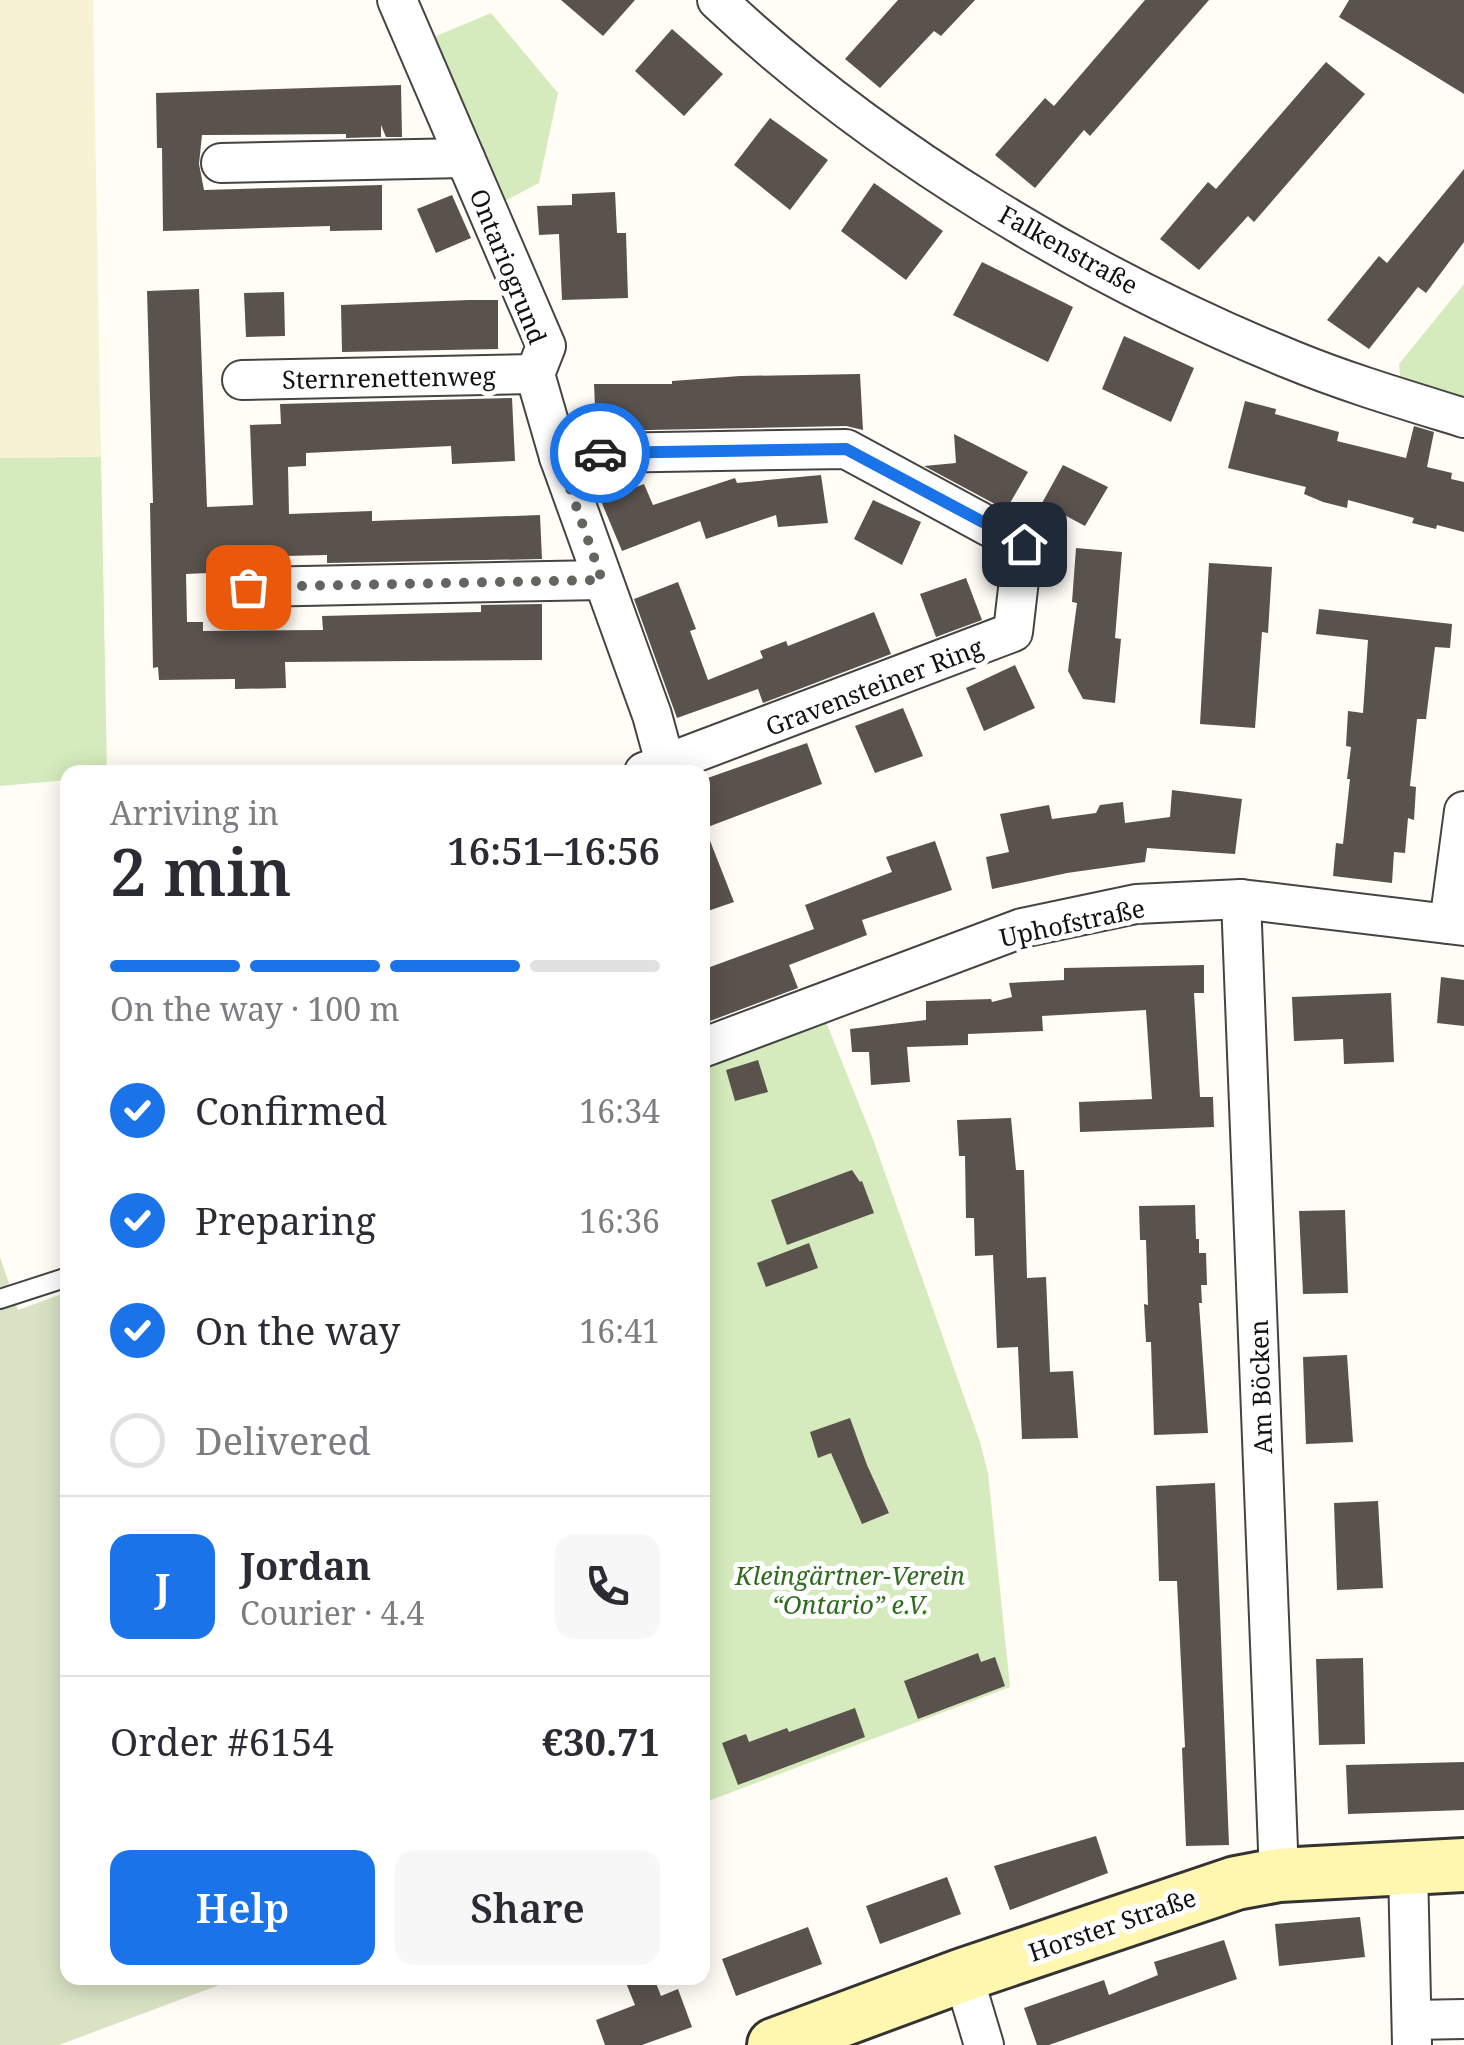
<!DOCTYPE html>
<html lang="en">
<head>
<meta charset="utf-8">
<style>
  :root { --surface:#fff; --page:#f7f7f7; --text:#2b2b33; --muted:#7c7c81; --line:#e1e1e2; --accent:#1a73e8 }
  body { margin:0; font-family:"Noto Serif",serif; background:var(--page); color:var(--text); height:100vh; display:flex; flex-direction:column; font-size:38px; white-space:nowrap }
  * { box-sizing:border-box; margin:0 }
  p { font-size:32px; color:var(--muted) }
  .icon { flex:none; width:55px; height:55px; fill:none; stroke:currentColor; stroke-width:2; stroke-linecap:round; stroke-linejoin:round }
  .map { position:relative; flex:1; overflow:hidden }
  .sheet { position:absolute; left:60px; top:765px; width:650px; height:1220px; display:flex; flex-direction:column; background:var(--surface); border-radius:20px; box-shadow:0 5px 25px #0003 }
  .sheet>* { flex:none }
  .pin { position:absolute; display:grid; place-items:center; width:85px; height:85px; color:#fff; margin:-42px; border-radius:20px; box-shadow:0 5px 15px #0006 }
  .courier { position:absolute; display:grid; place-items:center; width:100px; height:100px; margin:-50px; border:8px solid #1a73e8; border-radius:50%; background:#fff; color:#222; box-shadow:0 2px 12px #0007 }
  .head em { font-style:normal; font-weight:600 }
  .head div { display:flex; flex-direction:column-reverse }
  .head { display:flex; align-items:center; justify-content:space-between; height:170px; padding:0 50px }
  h1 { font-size:65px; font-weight:600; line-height:75px }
  .bar { display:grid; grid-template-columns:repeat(4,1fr); gap:15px 10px; align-content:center; height:120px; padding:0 50px }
  .bar i { height:12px; border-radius:8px; background:var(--line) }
  .bar .on { background:var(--accent) }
  .bar p { grid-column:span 4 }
  .line { display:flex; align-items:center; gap:25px; padding:0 50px; border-top:2px solid var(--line) }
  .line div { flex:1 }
  .round { display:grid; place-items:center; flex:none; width:105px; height:105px; border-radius:20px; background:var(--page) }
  ol { padding:0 50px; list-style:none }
  li { display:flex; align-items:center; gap:30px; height:110px }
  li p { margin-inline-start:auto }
  li .icon { padding:10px; border-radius:50%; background:var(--accent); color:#fff; stroke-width:4 }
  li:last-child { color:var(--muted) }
  li i { width:55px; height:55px; border:5px solid var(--line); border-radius:50% }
  .cta { display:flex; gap:20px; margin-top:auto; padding:20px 50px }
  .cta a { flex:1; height:115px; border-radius:20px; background:var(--accent); color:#fff; font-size:40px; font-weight:600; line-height:115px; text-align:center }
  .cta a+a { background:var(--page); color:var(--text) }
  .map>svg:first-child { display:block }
</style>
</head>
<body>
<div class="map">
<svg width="1464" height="2045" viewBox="0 0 1464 2045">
  <rect width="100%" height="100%" fill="#fffdf5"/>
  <polygon fill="#f6f3d4" points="0,0 93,0 101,457 0,458"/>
  <g fill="#d5ebbd">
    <polygon points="491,13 558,93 539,183 495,206 429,39"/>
    <polygon points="1464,284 1464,401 1401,383 1399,364"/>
    <polygon points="101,457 107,772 68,772 67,780 0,786 0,458"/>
    <polygon points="826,1022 873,1139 980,1442 988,1473 1010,1687 703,1803 702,1066"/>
  </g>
  <polygon fill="#d9e3c4" points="0,1257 18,1310 67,1292 68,1978 238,1978 59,2045 0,2045"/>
  <g fill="#5a524d">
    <polygon points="561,0 635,0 603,36"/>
    <polygon points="898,0 975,0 941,36 934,31 880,88 845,59"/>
    <polygon points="1145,0 1209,0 1090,136 1084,130 1035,188 995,155 1045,98 1054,106"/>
    <polygon points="1349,0 1464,0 1464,94 1339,17"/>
    <polygon points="672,29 723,74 684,116 635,71"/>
    <polygon points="1326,62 1365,94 1254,222 1248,216 1199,270 1160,239 1208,182 1216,189"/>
    <polygon points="401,85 402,137 386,137 381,125 381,137 346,138 346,134 202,135 199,164 204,190 382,185 382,230 330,231 330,226 163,231 162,148 157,148 156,93"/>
    <polygon points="770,118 828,160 790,210 734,165"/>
    <polygon points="1464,169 1464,242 1426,293 1418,287 1369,349 1327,320 1379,256 1387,263"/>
    <polygon points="874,183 943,231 906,280 841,231"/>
    <polygon points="615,192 617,233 626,233 628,298 562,300 559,234 539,235 537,206 572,205 572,194"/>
    <polygon points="452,195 471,238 436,253 417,209"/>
    <polygon points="982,262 1073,307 1048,362 953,315"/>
    <polygon points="199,289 207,507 253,505 250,425 281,424 280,404 512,398 515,461 452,464 451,446 306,453 306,466 288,467 289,514 372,511 372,521 540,515 542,559 327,563 327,555 207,558 208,573 186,574 187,622 203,622 203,631 323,630 322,616 481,612 481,605 542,604 542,660 285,662 286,688 235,689 235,679 159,680 158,667 153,668 150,503 153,503 147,291"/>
    <polygon points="284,292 285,336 246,337 244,293"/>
    <polygon points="469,300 498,300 498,349 342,352 341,305"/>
    <polygon points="1124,336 1194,368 1171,422 1102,389"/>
    <polygon points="860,374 863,430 846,426 596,431 594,384 672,384 672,381 740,376"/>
    <polygon points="1245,401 1276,409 1275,414 1339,432 1337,441 1406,458 1414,426 1434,432 1427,467 1452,473 1451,479 1464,482 1464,532 1437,525 1436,529 1412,523 1414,518 1348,500 1347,508 1323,502 1304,494 1306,487 1228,468"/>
    <polygon points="954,434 1028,472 1006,510 924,466 956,463"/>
    <polygon points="1063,465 1108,487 1085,526 1042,503"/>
    <polygon points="821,475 828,523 778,527 776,515 706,539 700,521 622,551 601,501 644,484 653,505 735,478 737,483"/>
    <polygon points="873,500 921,522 902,565 854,539"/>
    <polygon points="1076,548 1122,552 1115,638 1121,639 1115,703 1083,699 1068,671 1077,603 1072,602"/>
    <polygon points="1209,563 1272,567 1268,633 1262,632 1255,728 1200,724"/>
    <polygon points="966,578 982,620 936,637 920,594"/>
    <polygon points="678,582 696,629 690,631 708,680 763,658 760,651 786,641 788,646 874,612 891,654 763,703 758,689 677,718 634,599"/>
    <polygon points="1319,609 1452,624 1450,648 1435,647 1426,719 1417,719 1410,786 1416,787 1414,820 1408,818 1405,853 1394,852 1392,883 1333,876 1336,843 1343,844 1350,779 1347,779 1351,747 1346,746 1348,711 1363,713 1368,640 1316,634"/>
    <polygon points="1015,665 1035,708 984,731 966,688"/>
    <polygon points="903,708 923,756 875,773 855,726"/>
    <polygon points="807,743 822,784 705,828 734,902 702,913 702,780"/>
    <polygon points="1172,790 1242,799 1235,854 1147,848 1145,862 1067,873 992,889 986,857 1009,852 1000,814 1049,805 1052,819 1096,813 1100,805 1123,802 1125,823 1170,817"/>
    <polygon points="935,841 952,890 862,920 867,935 789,965 798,988 702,1024 702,970 814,929 805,905 892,872 886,857"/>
    <polygon points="1204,965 1204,993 1194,993 1200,1097 1213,1097 1214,1127 1080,1132 1079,1102 1152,1099 1146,1010 1042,1016 1043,1031 968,1034 968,1045 907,1047 910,1082 871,1085 869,1052 852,1052 850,1029 926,1020 926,1001 991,999 992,1002 1012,997 1009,983 1064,980 1064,968"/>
    <polygon points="1441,977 1464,980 1464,1026 1437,1023"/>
    <polygon points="1391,993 1394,1062 1344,1064 1343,1039 1294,1041 1292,997"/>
    <polygon points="758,1060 768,1092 735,1101 726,1070"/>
    <polygon points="1011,1118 1016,1170 1024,1170 1027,1278 1046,1277 1050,1372 1073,1371 1078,1438 1022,1439 1018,1347 997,1348 993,1255 975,1256 974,1218 966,1218 965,1156 959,1156 957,1120"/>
    <polygon points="852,1170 860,1182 862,1181 874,1213 787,1245 771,1200"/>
    <polygon points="1195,1205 1196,1239 1199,1239 1199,1253 1206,1253 1207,1285 1201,1285 1202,1303 1199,1303 1208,1433 1154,1435 1151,1342 1146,1342 1144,1304 1148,1305 1146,1240 1140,1240 1139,1206"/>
    <polygon points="1345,1210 1348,1293 1303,1294 1299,1211"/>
    <polygon points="809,1243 818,1268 766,1287 757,1263"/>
    <polygon points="1347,1355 1353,1442 1306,1444 1303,1357"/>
    <polygon points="850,1418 867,1465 889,1513 862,1524 831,1453 818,1458 810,1432"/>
    <polygon points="1215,1483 1229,1845 1186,1846 1182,1748 1185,1747 1177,1581 1159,1581 1156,1486"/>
    <polygon points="1378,1501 1383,1588 1337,1590 1334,1503"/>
    <polygon points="978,1653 981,1662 995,1657 1005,1686 918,1719 904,1681"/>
    <polygon points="1363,1658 1365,1744 1319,1745 1316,1659"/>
    <polygon points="855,1708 865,1737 738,1785 722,1743 746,1734 749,1742 787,1728 789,1732"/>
    <polygon points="1464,1762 1464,1810 1348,1814 1346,1765"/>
    <polygon points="1096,1836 1108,1873 1010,1910 994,1866"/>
    <polygon points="947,1877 961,1914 880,1944 866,1906"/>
    <polygon points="1360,1917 1365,1957 1279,1966 1275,1924"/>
    <polygon points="808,1927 822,1964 736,1996 722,1959"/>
    <polygon points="1224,1940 1237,1979 1049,2045 1037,2045 1024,2008 1104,1980 1109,1995 1158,1975 1154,1962"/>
    <polygon points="624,1978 654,1978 661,1996 678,1989 692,2027 642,2045 605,2045 596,2020 635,2005"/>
  </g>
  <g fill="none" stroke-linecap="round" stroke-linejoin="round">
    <g stroke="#444" stroke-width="22">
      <polyline id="lane" points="0,1299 68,1277"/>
    </g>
    <g stroke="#444" stroke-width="42">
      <g id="street">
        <polyline points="397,0 546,346 535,374 559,457 652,715 666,766"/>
        <path d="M717,0C876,150 1090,278 1292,360C1348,383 1406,400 1464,418"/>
        <polyline points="221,163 465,158"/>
        <polyline points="242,380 535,374"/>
        <polyline points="559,457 601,453 846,449 1023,545 1013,632 644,772"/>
        <polyline points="248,587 602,580"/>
        <polyline points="1241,899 1279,1875"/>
        <polyline points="1449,924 1464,811"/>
        <polyline points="702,1048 1022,928 1136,904 1241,899 1464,926"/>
        <polyline points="1408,1868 1412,2045"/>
        <polyline points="963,1975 984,2045"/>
        <polyline points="1412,2020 1464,2019"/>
      </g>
    </g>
    <g stroke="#333" stroke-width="58">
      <polyline id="secondary" points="774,2045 963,1975 1236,1883 1279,1875 1464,1865"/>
    </g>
    <use href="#lane" stroke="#fff" stroke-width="18"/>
    <use href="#street" stroke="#fff" stroke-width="38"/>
    <use href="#secondary" stroke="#fff6b0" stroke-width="52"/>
  </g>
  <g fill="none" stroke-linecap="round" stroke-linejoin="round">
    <polyline stroke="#646461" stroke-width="10" stroke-dasharray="0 18" points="248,587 602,580 559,457 600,453"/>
    <polyline stroke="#1a73e8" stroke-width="12" points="600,453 846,449 1024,544"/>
  </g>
  <g text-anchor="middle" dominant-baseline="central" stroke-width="10" stroke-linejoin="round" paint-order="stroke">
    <g font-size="25" fill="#111" stroke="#fff">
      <text transform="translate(1069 249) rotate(29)">Falkenstraße</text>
      <text transform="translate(509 266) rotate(68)">Ontariogrund</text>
      <text transform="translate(389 377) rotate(-1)">Sternrenettenweg</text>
      <text transform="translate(874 686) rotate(-21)">Gravensteiner Ring</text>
      <text transform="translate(1072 922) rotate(-12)">Uphofstraße</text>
      <text transform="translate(1260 1387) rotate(-92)">Am Böcken</text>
      <text transform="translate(1112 1924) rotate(-19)">Horster Straße</text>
    </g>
    <g font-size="25" font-style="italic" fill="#2f6b1f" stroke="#fff">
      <text x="850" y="1575">Kleingärtner-Verein<tspan x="850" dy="29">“Ontario” e.V.</tspan></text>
    </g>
  </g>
</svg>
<div class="pin" style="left:248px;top:587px;background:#ea580c"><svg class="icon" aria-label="bag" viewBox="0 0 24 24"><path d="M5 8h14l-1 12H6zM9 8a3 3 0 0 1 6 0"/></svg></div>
<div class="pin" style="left:1024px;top:544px;background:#1f2937"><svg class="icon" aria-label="home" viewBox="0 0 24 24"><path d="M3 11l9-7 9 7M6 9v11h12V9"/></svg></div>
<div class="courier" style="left:600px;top:453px"><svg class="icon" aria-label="car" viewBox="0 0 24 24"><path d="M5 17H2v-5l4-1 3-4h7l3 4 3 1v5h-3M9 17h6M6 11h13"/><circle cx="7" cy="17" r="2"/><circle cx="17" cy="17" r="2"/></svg></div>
<section class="sheet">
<div class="head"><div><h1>2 min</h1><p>Arriving in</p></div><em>16:51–16:56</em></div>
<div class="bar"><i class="on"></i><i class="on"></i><i class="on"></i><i></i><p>On the way · 100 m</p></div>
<ol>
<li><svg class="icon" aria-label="check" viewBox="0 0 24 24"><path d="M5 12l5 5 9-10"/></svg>Confirmed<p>16:34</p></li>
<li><svg class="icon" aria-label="check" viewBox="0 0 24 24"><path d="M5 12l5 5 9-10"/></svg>Preparing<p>16:36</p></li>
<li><svg class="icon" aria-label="check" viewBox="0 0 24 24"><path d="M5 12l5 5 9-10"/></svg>On the way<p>16:41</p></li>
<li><i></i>Delivered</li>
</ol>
<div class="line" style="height:180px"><b class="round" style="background:var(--accent);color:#fff">J</b><div><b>Jordan</b><p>Courier · 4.4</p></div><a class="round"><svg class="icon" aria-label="phone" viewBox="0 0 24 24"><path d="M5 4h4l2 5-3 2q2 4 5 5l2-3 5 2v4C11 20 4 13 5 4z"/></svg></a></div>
<div class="line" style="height:130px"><div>Order #6154</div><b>€30.71</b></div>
<div class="cta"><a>Help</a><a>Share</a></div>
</section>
</div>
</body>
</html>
